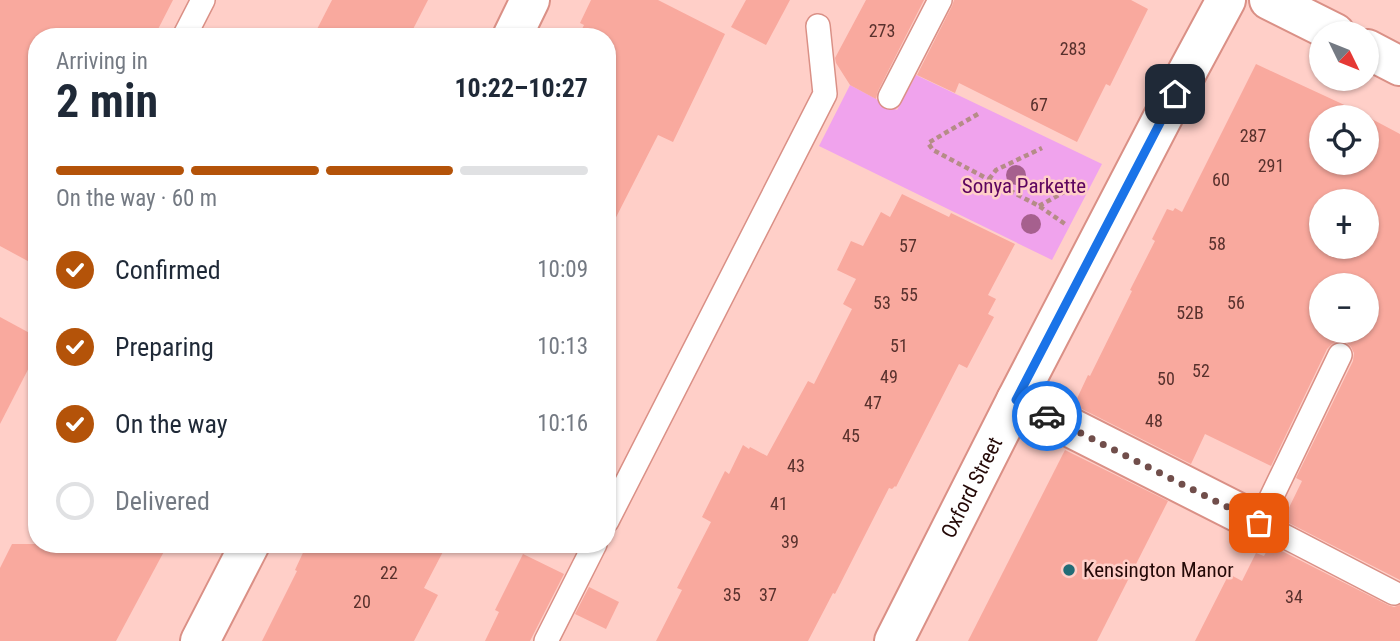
<!DOCTYPE html>
<html lang="en">
<head>
<meta charset="utf-8">
<style>
  :root { --surface:#fff; --page:#f2f2f3; --text:#1f2937; --muted:#747a83; --line:#e0e1e3; --accent:#b45309 }
  body { margin:0; font-family:"Roboto Condensed",sans-serif; background:var(--page); color:var(--text); height:100vh; display:flex; flex-direction:column; font-size:26px; white-space:nowrap }
  * { box-sizing:border-box; margin:0 }
  p { font-size:23px; color:var(--muted) }
  .icon { flex:none; width:38px; height:38px; fill:none; stroke:currentColor; stroke-width:2; stroke-linecap:round; stroke-linejoin:round }
  .map { position:relative; flex:1; overflow:hidden }
  .drawer { position:absolute; left:28px; top:28px; width:588px; height:525px; display:flex; flex-direction:column; background:var(--surface); border-radius:28px; box-shadow:0 2px 5px #0004 }
  .drawer>* { flex:none }
  .needle { width:46px; rotate:133deg }
  .buttons { position:absolute; left:1309px; top:21px; display:grid; gap:14px }
  .buttons a { display:grid; place-items:center; width:70px; height:70px; border-radius:50%; background:var(--surface); box-shadow:0 2px 5px #0004; font-size:35px }
  .pin { position:absolute; display:grid; place-items:center; width:60px; height:60px; color:#fff; margin:-30px; border-radius:14px; box-shadow:0 4px 10px #0006 }
  .courier { position:absolute; display:grid; place-items:center; width:70px; height:70px; margin:-35px; border:5px solid #1a73e8; border-radius:50%; background:#fff; color:#222; box-shadow:0 2px 9px #0007 }
  .headline em { font-style:normal; font-weight:700 }
  .headline div { display:flex; flex-direction:column-reverse }
  .headline { display:flex; align-items:center; justify-content:space-between; height:119px; padding:0 28px }
  h1 { font-size:46px; font-weight:700; line-height:52px }
  .bar { display:grid; grid-template-columns:repeat(4,1fr); gap:10px 7px; align-content:center; height:84px; padding:0 28px }
  .bar i { height:9px; border-radius:5px; background:var(--line) }
  .bar .active { background:var(--accent) }
  .bar p { grid-column:span 4 }
  ol { padding:0 28px; list-style:none }
  li { display:flex; align-items:center; gap:21px; height:77px }
  li p { margin-inline-start:auto }
  li .icon { padding:7px; border-radius:50%; background:var(--accent); color:#fff; stroke-width:4 }
  li:last-child { color:var(--muted) }
  li i { width:38px; height:38px; border:4px solid var(--line); border-radius:50% }
  .map>svg:first-child { display:block }
</style>
</head>
<body>
<div class="map">
<svg width="1400" height="641" viewBox="0 0 1400 641">
  <rect width="100%" height="100%" fill="#ffcfc8"/>
  <polygon fill="#f0a3ed" points="916,75 1102,164 1052,260 819,146 850,85 897,110"/>
  <g fill="#f9a99e" fill-rule="evenodd">
    <polygon points="0,0 173,0 154,37 37,37 37,266 0,246"/>
    <polygon points="332,0 428,0 409,37 313,37"/>
    <polygon points="591,0 658,0 725,34 673,142 658,135 607,235 607,37 578,37 584,25 580,23"/>
    <polygon points="746,0 790,0 766,45 731,27"/>
    <polygon points="866,0 924,0 878,91 876,99 850,85 836,63 835,58"/>
    <polygon points="954,0 1131,0 1148,9 1110,86 1106,84 1077,142 959,83 955,93 917,75 952,6"/>
    <path d="M1256,64L1351,108L1400,134V580L1283,520L1302,481L1296,478L1353,361L1354,353L1351,347L1347,343L1338,341L1332,344L1327,349L1271,466L1205,434L1191,464L1074,405L1088,375L1090,376L1132,291L1130,290L1155,241L1152,239L1167,209L1173,211L1175,208L1182,212ZM1321,117H1367V163H1321ZM1321,201H1367V247H1321ZM1321,285H1367V331H1321Z"/>
    <polygon points="902,194 949,217 951,213 1015,244 988,295 996,299 988,314 994,317 967,368 959,364 896,487 895,486 892,489 889,488 835,594 833,593 808,641 656,641 682,590 677,588 711,522 702,517 725,471 729,474 743,445 749,449 750,447 767,456 808,381 814,384 852,309 843,304 856,279 837,270 851,241 863,246 881,212 890,217"/>
    <polygon points="0,317 37,337 37,352 0,424"/>
    <polygon points="1065,450 1168,501 1097,641 968,641"/>
    <polygon points="12,544 168,544 116,641 0,641 0,568"/>
    <polygon points="307,544 447,544 424,588 438,595 414,641 262,641 297,571 295,570"/>
    <polygon points="1270,545 1388,605 1394,607 1400,605 1400,641 1195,641 1229,574 1242,581 1256,553 1264,556"/>
    <polygon points="523,554 564,574 530,641 485,641 499,612 495,610"/>
    <polygon points="589,587 619,602 606,629 575,614"/>
  </g>
  <g fill="none" stroke-linecap="round" stroke-linejoin="round">
    <g stroke="#da9086" stroke-width="26">
      <g id="lane">
        <polyline points="184,37 203,0"/>
        <polyline points="890,97 940,0"/>
        <polyline points="1340,355 1259,523 1394,593"/>
        <polyline points="607,521 825,94 818,26"/>
        <polyline points="546,641 595,544"/>
      </g>
    </g>
    <g stroke="#da9086" stroke-width="42">
      <g id="street">
        <polyline points="1269,0 1335,33"/>
        <polyline points="512,37 530,0"/>
        <polyline points="1367,49 1400,66"/>
        <polyline points="1016,400 1259,523"/>
        <polyline points="200,641 250,544"/>
        <path id="s1" d="M894,641L1016,400L1164,115L1226,0"/>
      </g>
    </g>
    <g stroke="#b58c87" stroke-width="4.5" stroke-dasharray="5 3.5" stroke-linecap="butt">
      <polyline points="978,114 928,143 933,150 1039,206 1065,224"/>
      <polyline points="989,179 996,170 1042,148"/>
      <polyline points="1039,206 1082,182"/>
    </g>
    <use href="#lane" stroke="#fff" stroke-width="23"/>
    <use href="#street" stroke="#fff" stroke-width="38"/>
  </g>
  <g fill="#a6608e">
    <circle cx="1016" cy="175" r="10"/>
    <circle cx="1031" cy="224" r="10"/>
  </g>
  <g fill="none" stroke-linecap="round" stroke-linejoin="round">
    <polyline stroke="#714e4b" stroke-width="7" stroke-dasharray="0 12.6" points="1047,416 1259,523"/>
    <polyline stroke="#1a73e8" stroke-width="9" points="1047,416 1016,400 1175,94"/>
  </g>
  <circle fill="#226c76" stroke="#ffcfc8" stroke-width="2.5" cx="1069" cy="570" r="7"/>
  <g text-anchor="middle" dominant-baseline="central" stroke-width="5" stroke-linejoin="round" paint-order="stroke">
    <g font-size="18" fill="#59312d">
      <text x="882" y="30">273</text>
      <text x="1073" y="48">283</text>
      <text x="1039" y="104">67</text>
      <text x="1253" y="135">287</text>
      <text x="1271" y="165">291</text>
      <text x="1221" y="179">60</text>
      <text x="1217" y="243">58</text>
      <text x="908" y="245">57</text>
      <text x="909" y="294">55</text>
      <text x="882" y="302">53</text>
      <text x="1236" y="302">56</text>
      <text x="1190" y="312">52B</text>
      <text x="899" y="345">51</text>
      <text x="1201" y="370">52</text>
      <text x="889" y="376">49</text>
      <text x="1166" y="378">50</text>
      <text x="873" y="402">47</text>
      <text x="1154" y="420">48</text>
      <text x="851" y="435">45</text>
      <text x="796" y="465">43</text>
      <text x="779" y="503">41</text>
      <text x="790" y="541">39</text>
      <text x="389" y="572">22</text>
      <text x="732" y="594">35</text>
      <text x="768" y="594">37</text>
      <text x="1294" y="596">34</text>
      <text x="362" y="601">20</text>
    </g>
    <g font-size="21" fill="#5e055f" stroke="#ffcfc8">
      <text x="1024" y="186">Sonya Parkette</text>
    </g>
    <g font-size="21" fill="#240907" stroke="#ffcfc8">
      <text stroke="none"><textPath href="#s1" startOffset="172">Oxford Street</textPath></text>
    </g>
    <g font-size="21" fill="#240907" stroke="#ffcfc8" text-anchor="start">
      <text x="1083" y="570">Kensington Manor</text>
    </g>
  </g>
</svg>
<div class="buttons">
<a><svg class="needle" viewBox="-14 -14 28 28"><path d="M0-13l5 13h-10z" fill="#e53935"/><path d="M0 13l5-13h-10z" fill="#747a83"/></svg></a>
<a><svg class="icon" aria-label="locate" viewBox="0 0 24 24"><circle cx="12" cy="12" r="6"/><path d="M12 2v4M12 18v4M2 12h4M18 12h4"/></svg></a>
<a>+</a>
<a>−</a>
</div>
<div class="pin" style="left:1259px;top:523px;background:#ea580c"><svg class="icon" aria-label="bag" viewBox="0 0 24 24"><path d="M5 8h14l-1 12H6zM9 8a3 3 0 0 1 6 0"/></svg></div>
<div class="pin" style="left:1175px;top:94px;background:#1f2937"><svg class="icon" aria-label="home" viewBox="0 0 24 24"><path d="M3 11l9-7 9 7M6 9v11h12V9"/></svg></div>
<div class="courier" style="left:1047px;top:416px"><svg class="icon" aria-label="car" viewBox="0 0 24 24"><path d="M5 17H2v-5l4-1 3-4h7l3 4 3 1v5h-3M9 17h6M6 11h13"/><circle cx="7" cy="17" r="2"/><circle cx="17" cy="17" r="2"/></svg></div>
<section class="drawer">
<div class="headline"><div><h1>2 min</h1><p>Arriving in</p></div><em>10:22–10:27</em></div>
<div class="bar"><i class="active"></i><i class="active"></i><i class="active"></i><i></i><p>On the way · 60 m</p></div>
<ol>
<li><svg class="icon" aria-label="check" viewBox="0 0 24 24"><path d="M5 12l5 5 9-10"/></svg>Confirmed<p>10:09</p></li>
<li><svg class="icon" aria-label="check" viewBox="0 0 24 24"><path d="M5 12l5 5 9-10"/></svg>Preparing<p>10:13</p></li>
<li><svg class="icon" aria-label="check" viewBox="0 0 24 24"><path d="M5 12l5 5 9-10"/></svg>On the way<p>10:16</p></li>
<li><i></i>Delivered</li>
</ol>
</section>
</div>
</body>
</html>
